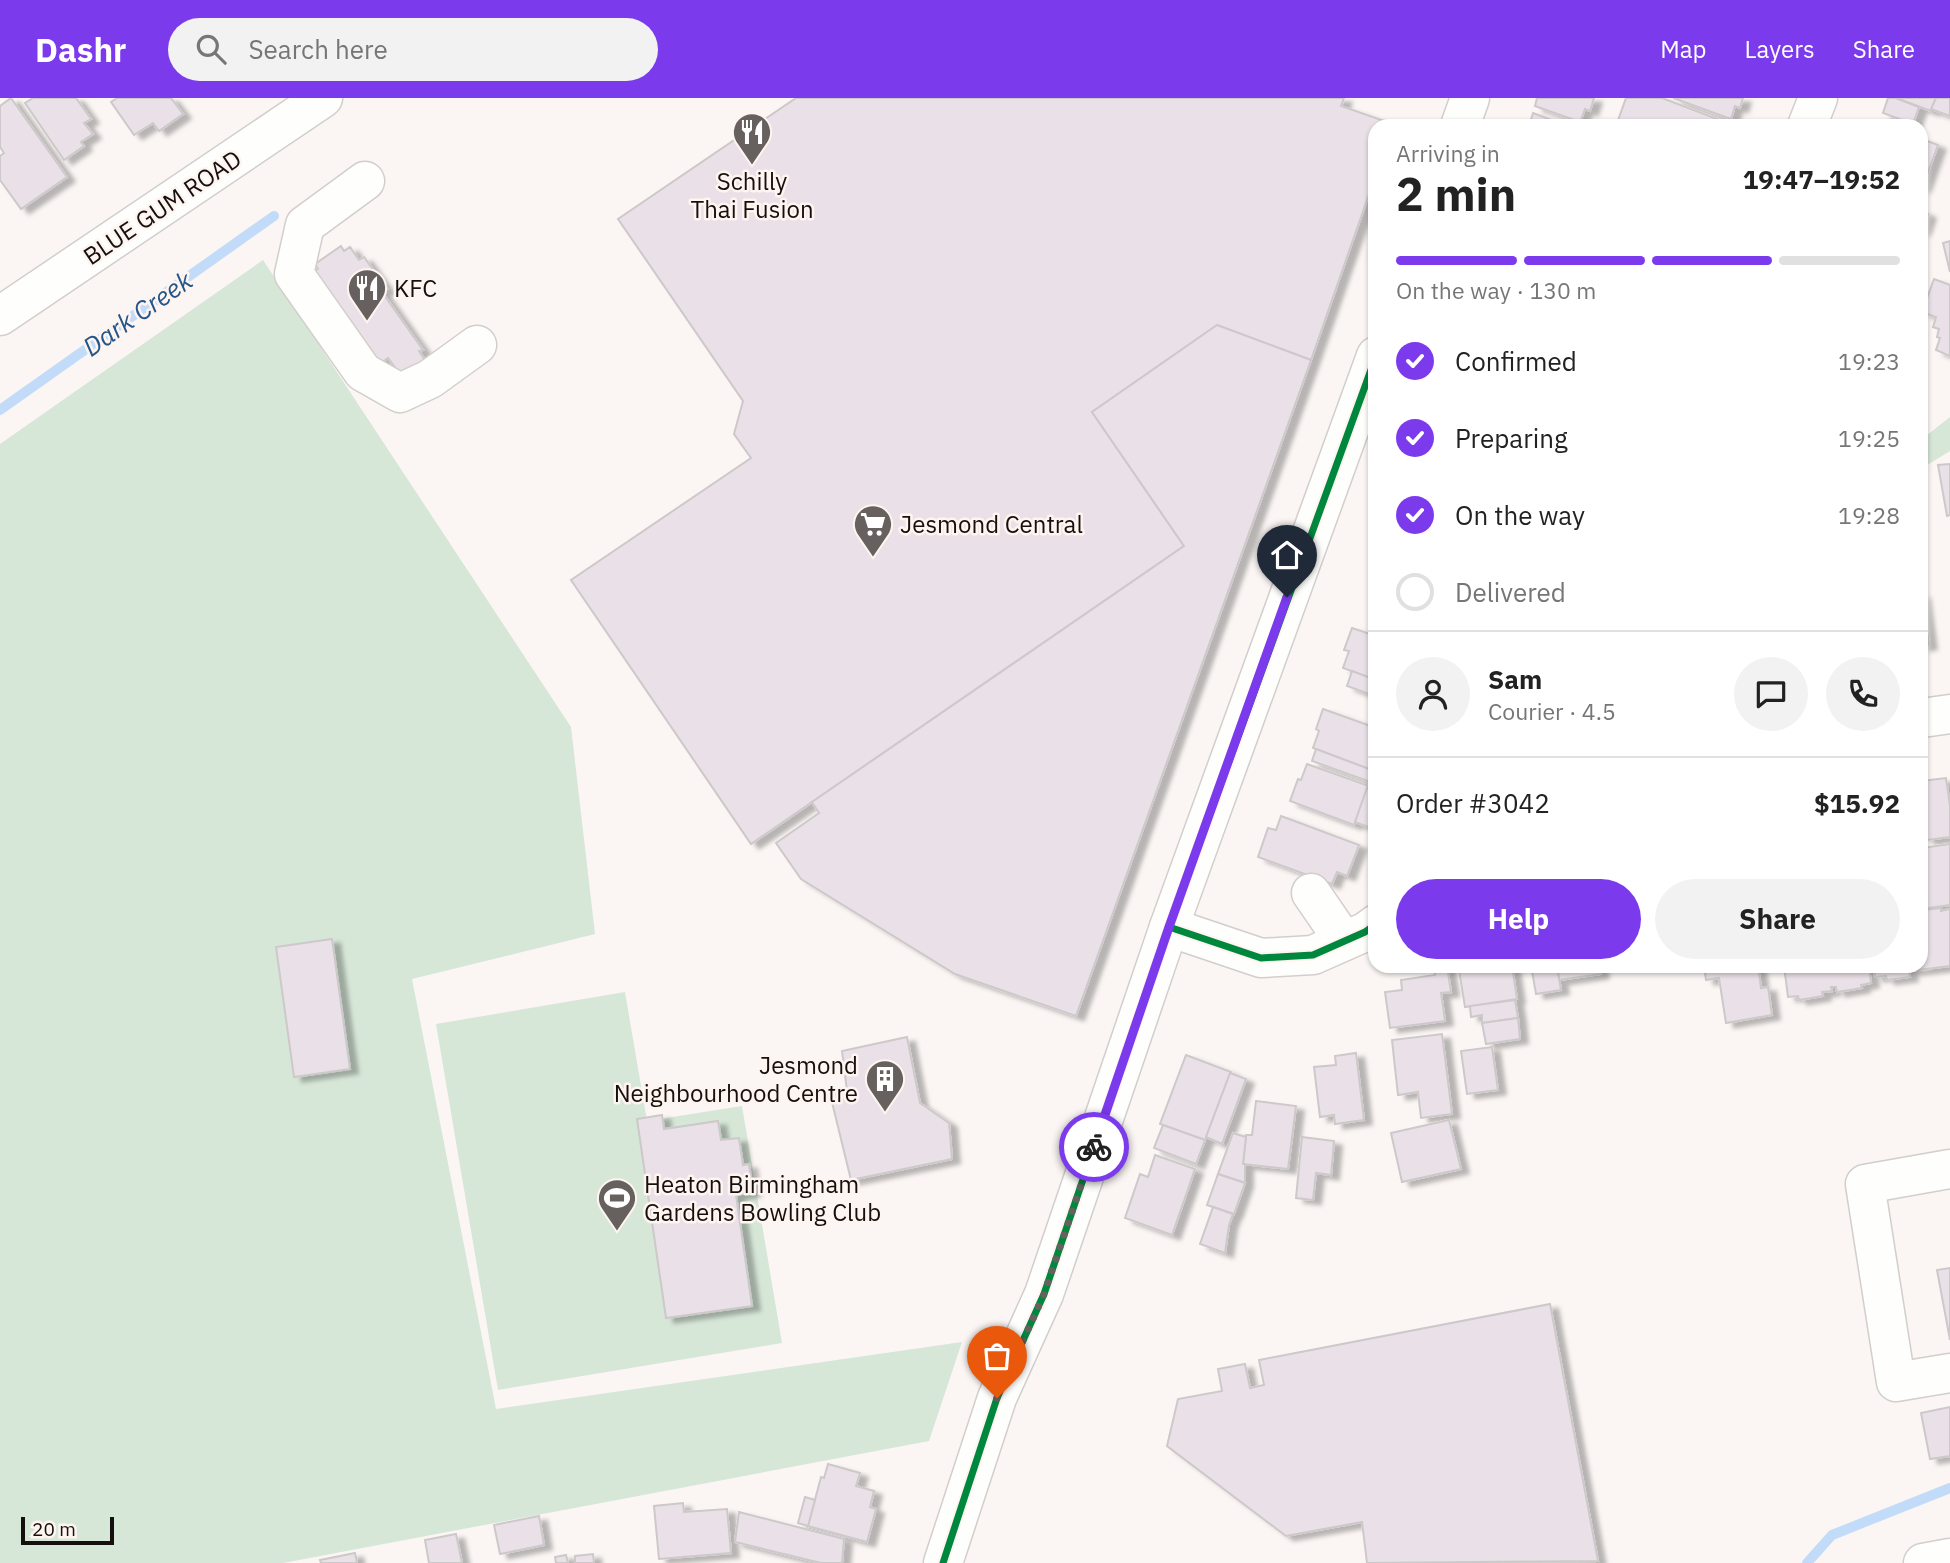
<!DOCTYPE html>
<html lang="en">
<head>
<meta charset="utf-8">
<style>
  :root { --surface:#fff; --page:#f2f2f2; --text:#222; --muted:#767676; --line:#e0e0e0; --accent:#7c3aed }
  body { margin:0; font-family:"IBM Plex Sans",sans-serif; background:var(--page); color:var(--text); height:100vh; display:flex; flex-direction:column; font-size:26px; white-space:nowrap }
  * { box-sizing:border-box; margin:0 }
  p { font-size:23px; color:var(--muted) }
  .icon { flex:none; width:38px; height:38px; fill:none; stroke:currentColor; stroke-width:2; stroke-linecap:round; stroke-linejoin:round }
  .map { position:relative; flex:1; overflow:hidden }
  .sheet { position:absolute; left:1368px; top:21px; width:560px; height:854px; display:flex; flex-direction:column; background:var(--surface); border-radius:21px; box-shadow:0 2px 5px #0004 }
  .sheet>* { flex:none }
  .scale { position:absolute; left:21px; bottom:18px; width:93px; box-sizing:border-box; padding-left:7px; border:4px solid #15100e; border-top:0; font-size:19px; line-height:24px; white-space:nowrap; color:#15100e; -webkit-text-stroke:5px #fef5f1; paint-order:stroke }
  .pin { position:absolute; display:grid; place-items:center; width:60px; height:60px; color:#fff; margin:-72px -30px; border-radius:50% 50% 50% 0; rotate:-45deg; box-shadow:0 0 7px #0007 }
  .pin .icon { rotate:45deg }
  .courier { position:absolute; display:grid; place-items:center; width:70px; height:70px; margin:-35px; border:5px solid #7c3aed; border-radius:50%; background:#fff; color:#222; box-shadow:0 2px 9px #0007 }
  .summary em { font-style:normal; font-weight:800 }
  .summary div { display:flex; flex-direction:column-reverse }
  .summary { display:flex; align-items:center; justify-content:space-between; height:119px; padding:0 28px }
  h1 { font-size:46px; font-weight:800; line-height:52px }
  .bar { display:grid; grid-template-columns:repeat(4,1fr); gap:10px 7px; align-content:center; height:84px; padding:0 28px }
  .bar i { height:9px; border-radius:5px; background:var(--line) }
  .bar .selected { background:var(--accent) }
  .bar p { grid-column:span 4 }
  .line { display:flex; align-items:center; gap:18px; padding:0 28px; border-top:2px solid var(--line) }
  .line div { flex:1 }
  .round { display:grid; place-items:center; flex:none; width:74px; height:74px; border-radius:37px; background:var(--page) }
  ol { padding:0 28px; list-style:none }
  li { display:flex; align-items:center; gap:21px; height:77px }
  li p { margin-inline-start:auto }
  li .icon { padding:7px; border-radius:50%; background:var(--accent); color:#fff; stroke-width:4 }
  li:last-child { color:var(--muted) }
  li i { width:38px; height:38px; border:4px solid var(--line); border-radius:50% }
  .cta { display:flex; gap:14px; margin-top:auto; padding:14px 28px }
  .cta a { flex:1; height:80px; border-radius:42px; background:var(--accent); color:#fff; font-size:28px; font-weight:800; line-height:80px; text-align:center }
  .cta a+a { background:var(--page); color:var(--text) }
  header { display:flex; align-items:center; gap:42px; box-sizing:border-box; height:98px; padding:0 35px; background:var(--accent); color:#fff }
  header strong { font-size:33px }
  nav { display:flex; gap:38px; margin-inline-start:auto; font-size:24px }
  .search { width:490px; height:63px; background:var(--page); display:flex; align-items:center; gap:18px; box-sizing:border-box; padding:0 24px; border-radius:38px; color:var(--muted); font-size:26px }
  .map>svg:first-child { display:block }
</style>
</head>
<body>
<header>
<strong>Dashr</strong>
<div class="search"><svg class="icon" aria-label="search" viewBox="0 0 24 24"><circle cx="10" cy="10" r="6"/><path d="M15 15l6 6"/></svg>Search here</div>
<nav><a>Map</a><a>Layers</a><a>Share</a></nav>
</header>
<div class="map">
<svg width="1950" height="1465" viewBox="0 0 1950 1465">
  <defs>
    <filter id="shadow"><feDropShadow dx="8" dy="4.5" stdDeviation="2" flood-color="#0004"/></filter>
  </defs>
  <rect width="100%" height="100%" fill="#fbf6f4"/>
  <g fill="#d6e6d7">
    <polygon points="263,162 571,629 595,836 412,881 496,1311 962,1244 929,1343 283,1465 0,1465 0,346"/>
    <polygon points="1950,319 1950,353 1924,369 1922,366 1922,341"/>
    <polygon points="625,894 647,1023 742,1008 782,1245 498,1292 436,926"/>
  </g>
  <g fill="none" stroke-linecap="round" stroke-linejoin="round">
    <g stroke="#c2dbf8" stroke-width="10">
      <polyline points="0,312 274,118"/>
      <polyline points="1807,1465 1832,1437 1950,1390"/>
    </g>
  </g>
  <g fill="#eae0e7" stroke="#cdc9ca" stroke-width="2" filter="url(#shadow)">
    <polygon points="11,0 67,79 21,111 0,82 0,58 4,55 0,49 0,8"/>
    <polygon points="33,0 76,0 91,21 84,25 93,36 81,44 84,48 64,62 25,5"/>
    <polygon points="117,0 171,0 183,16 159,33 153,25 134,37 111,4"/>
    <polygon points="796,0 1344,0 1341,8 1393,26 1392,28 1376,28 1376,76 1311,262 1217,227 1092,314 1184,448 751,746 571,482 751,360 734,336 743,303 618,121"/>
    <polygon points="1537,0 1594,0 1590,13 1585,11 1580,24 1535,8"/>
    <polygon points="1626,0 1662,0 1720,22 1718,28 1616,28"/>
    <polygon points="1673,0 1743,0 1740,10 1735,8 1731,21"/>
    <polygon points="1888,0 1896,0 1919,9 1913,26 1883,15"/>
    <polygon points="1896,0 1936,0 1931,13"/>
    <polygon points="1936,0 1950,0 1950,18 1931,11"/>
    <polygon points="1533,15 1568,28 1529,28"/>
    <polygon points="1922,41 1938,47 1922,91"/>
    <polygon points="1922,113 1928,116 1922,134"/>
    <polygon points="1950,143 1950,174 1943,145"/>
    <polygon points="341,148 344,153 350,149 359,162 364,159 387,191 382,194 423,252 419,253 432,272 402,279 388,260 376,269 311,175 318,171 315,166"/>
    <polygon points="1934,181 1950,187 1950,258 1936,252 1940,240 1937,239 1939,231 1933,229 1936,219 1922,214"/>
    <polygon points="1217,227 1311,262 1076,918 955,876 801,781 776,745 819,715 812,704 1184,448 1092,314"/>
    <polygon points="1950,366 1950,417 1947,418 1938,367"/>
    <polygon points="1922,495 1929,547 1922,548"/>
    <polygon points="1352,530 1376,538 1376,582 1343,570 1349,553 1344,552"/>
    <polygon points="1352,573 1376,582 1372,597 1347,588"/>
    <polygon points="1323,611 1376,630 1376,653 1369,671 1313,650 1319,633 1316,631"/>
    <polygon points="1316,651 1369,671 1376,653 1376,686 1312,663"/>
    <polygon points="1307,666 1369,688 1354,727 1290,703 1298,681 1301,682"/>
    <polygon points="1946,680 1950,708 1950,739 1927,742 1926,737 1922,738 1922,683"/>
    <polygon points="1367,690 1376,693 1376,732 1355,724"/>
    <polygon points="1281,718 1359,747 1347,778 1337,774 1332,786 1258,759 1268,730 1276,732"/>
    <polygon points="1950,746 1950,807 1922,811 1922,750"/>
    <polygon points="1941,810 1941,813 1950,811 1950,868 1909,873 1910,879 1887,882 1886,878 1875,879 1874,868 1922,868 1922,815 1924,815 1923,812"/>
    <polygon points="332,841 350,971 294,979 276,849"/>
    <polygon points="1447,868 1451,894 1441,895 1445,923 1390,930 1385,894 1402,892 1401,882 1435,877 1434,870"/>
    <polygon points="1487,868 1512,868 1517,901 1465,909 1459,872"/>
    <polygon points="1532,868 1564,868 1532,873"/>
    <polygon points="1600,868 1601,876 1559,882 1557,869"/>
    <polygon points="1704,868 1758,868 1761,890 1768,889 1772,917 1726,925 1719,880 1706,882"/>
    <polygon points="1784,868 1869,868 1871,885 1861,887 1862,890 1837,894 1836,889 1831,889 1832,893 1822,894 1823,898 1799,902 1798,898 1788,899"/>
    <polygon points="1557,869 1561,892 1536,896 1532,873"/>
    <polygon points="1515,902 1518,920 1482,925 1482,917 1471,919 1470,908"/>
    <polygon points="1518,920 1520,941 1486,946 1482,925"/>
    <polygon points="1442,936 1452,1016 1421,1020 1418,994 1398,997 1392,942"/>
    <polygon points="907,939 920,1005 949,1025 952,1061 851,1082 830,996 847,993 842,953"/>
    <polygon points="1492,949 1498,992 1467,996 1461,953"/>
    <polygon points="1356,955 1364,1022 1335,1026 1334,1017 1320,1019 1314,969 1336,967 1335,958"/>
    <polygon points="1186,957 1231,974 1205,1042 1160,1026"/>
    <polygon points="1230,975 1246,981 1222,1046 1206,1039"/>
    <polygon points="1256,1003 1296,1008 1288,1071 1243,1066 1246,1037 1252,1037"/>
    <polygon points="662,1017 664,1031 718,1023 721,1042 739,1040 743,1067 749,1066 753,1094 736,1097 752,1208 666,1220 637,1021"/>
    <polygon points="1449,1022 1461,1071 1402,1084 1391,1035"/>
    <polygon points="1163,1027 1205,1042 1196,1066 1154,1050"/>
    <polygon points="1233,1035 1246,1039 1243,1066 1245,1066 1245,1085 1218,1076"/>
    <polygon points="1302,1039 1334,1043 1331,1077 1316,1075 1313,1102 1296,1100"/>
    <polygon points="1155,1057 1195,1071 1172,1137 1125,1120 1140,1076 1148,1079"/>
    <polygon points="1218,1076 1245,1085 1234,1116 1207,1107"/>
    <polygon points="1213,1109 1233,1116 1229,1127 1225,1155 1200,1146"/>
    <polygon points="1950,1170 1950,1242 1937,1172"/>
    <polygon points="1550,1206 1598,1463 1367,1465 1362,1424 1286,1438 1167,1348 1178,1301 1222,1293 1218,1271 1245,1266 1250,1290 1264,1287 1259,1262"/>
    <polygon points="1950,1309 1950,1358 1930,1361 1921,1315"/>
    <polygon points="828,1366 860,1375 856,1388 874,1393 870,1409 876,1411 867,1444 808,1428 821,1379 824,1380"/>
    <polygon points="805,1399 815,1402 808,1428 798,1425"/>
    <polygon points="683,1405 684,1414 727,1411 731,1455 659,1461 654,1408"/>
    <polygon points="739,1414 844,1441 842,1465 821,1465 735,1444"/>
    <polygon points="539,1418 544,1447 500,1456 494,1427"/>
    <polygon points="456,1436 462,1465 429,1465 425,1442"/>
    <polygon points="355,1455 357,1465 321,1465 320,1462"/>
    <polygon points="593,1456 594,1465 575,1465 575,1458"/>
    <polygon points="566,1457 568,1465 556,1465 555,1459"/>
  </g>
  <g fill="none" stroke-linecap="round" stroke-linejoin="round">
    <g stroke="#d2cecb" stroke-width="41">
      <g id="minor">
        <polyline points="1460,28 1470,0"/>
        <polyline points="1807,28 1818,0"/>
        <polyline points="365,83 305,127 294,176 363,274 400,295 430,281 477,247"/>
        <polyline points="1922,620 1950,616"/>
        <polyline points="1311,795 1344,843"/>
        <polyline points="1169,829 1261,860 1313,857 1365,834 1376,826"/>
        <polyline points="1950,1071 1865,1086 1896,1284 1950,1275"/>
        <polyline points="943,1465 997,1300 1044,1196 1169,829 1376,258"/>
        <polyline points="1923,1465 1950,1460"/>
      </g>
    </g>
    <g stroke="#d2cecb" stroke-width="41">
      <polyline id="major" points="0,218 323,0"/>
    </g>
    <use href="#minor" stroke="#fefefd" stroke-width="38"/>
    <use href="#major" stroke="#fefefd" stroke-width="38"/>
    <g stroke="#fef5f1" stroke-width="11">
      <g id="cycleway">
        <polyline points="1169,829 1261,860 1313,857 1365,834 1376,826"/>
        <polyline points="943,1465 997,1300 1044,1196 1169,829 1376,258"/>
      </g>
    </g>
    <use href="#cycleway" stroke="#00873e" stroke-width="7"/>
  </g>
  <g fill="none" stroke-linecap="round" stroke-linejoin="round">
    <polyline stroke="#66605e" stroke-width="7" stroke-dasharray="0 12.6" points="997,1300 1044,1196 1094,1049"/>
    <polyline stroke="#7c3aed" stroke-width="9" points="1094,1049 1169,829 1287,499"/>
  </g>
  <defs>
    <g id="restaurant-pin" transform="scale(2.0125)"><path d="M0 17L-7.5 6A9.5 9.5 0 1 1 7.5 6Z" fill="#66605e" stroke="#fef5f1"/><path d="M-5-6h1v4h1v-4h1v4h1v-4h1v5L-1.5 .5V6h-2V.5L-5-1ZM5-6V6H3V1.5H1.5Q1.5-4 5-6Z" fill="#fff"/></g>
    <g id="supermarket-pin" transform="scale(2.0125)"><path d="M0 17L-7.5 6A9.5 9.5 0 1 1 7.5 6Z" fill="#66605e" stroke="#fef5f1"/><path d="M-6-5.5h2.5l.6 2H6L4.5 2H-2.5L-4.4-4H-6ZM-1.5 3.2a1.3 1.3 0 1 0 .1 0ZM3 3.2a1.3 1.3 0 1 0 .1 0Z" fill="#fff"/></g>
    <g id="building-pin" transform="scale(2.0125)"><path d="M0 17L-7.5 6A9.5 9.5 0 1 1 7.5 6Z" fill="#66605e" stroke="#fef5f1"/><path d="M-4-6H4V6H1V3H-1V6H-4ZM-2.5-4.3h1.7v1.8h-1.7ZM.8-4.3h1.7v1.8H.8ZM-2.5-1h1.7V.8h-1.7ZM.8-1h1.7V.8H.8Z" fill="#fff"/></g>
    <g id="stadium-pin" transform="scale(2.0125)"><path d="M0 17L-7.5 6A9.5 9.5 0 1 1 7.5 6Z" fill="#66605e" stroke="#fef5f1"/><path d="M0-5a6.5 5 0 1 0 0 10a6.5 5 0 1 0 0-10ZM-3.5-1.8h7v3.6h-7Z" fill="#fff"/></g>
  </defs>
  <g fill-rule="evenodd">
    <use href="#restaurant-pin" x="752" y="34"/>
    <use href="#restaurant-pin" x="367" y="190"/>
    <use href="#supermarket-pin" x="873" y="426"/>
    <use href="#building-pin" x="885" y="981"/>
    <use href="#stadium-pin" x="617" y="1100"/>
  </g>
  <g text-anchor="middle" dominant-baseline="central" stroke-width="5" stroke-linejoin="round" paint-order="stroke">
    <g font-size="24" fill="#15100e" stroke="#fef5f1" text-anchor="start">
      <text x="752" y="83" text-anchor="middle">Schilly<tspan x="752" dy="28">Thai Fusion</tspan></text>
      <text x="394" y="190">KFC</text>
      <text x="900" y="426">Jesmond Central</text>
      <text x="858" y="967" text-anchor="end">Jesmond<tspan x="858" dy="28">Neighbourhood Centre</tspan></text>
      <text x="644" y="1086">Heaton Birmingham<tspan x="644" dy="28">Gardens Bowling Club</tspan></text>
    </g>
    <g font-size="24" fill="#15100e" stroke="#fef5f1">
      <text transform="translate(162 109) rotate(-34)">BLUE GUM ROAD</text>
    </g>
    <g font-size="26" font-style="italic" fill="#23568a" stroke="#fef5f1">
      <text transform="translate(137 215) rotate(-35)">Dark Creek</text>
    </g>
  </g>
</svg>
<div class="scale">20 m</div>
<div class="pin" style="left:997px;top:1300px;background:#ea580c"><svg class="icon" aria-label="bag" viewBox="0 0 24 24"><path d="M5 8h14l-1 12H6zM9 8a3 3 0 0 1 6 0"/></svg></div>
<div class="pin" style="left:1287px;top:499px;background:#1f2937"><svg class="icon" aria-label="home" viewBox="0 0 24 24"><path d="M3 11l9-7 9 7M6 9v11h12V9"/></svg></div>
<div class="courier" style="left:1094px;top:1049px"><svg class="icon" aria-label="bike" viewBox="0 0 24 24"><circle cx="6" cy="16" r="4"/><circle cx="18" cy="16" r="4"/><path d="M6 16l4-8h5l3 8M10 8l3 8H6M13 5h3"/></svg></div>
<section class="sheet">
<div class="summary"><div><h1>2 min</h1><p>Arriving in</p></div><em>19:47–19:52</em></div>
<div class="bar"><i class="selected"></i><i class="selected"></i><i class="selected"></i><i></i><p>On the way · 130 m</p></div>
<ol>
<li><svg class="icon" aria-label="check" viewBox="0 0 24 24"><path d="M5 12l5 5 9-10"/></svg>Confirmed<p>19:23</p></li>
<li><svg class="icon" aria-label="check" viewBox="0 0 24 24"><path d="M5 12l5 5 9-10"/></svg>Preparing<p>19:25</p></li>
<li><svg class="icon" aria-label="check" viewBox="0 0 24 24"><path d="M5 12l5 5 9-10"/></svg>On the way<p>19:28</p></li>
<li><i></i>Delivered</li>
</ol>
<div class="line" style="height:126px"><a class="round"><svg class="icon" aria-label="person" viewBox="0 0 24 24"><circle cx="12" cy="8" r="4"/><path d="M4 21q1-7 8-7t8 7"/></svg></a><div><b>Sam</b><p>Courier · 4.5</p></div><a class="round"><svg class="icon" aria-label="chat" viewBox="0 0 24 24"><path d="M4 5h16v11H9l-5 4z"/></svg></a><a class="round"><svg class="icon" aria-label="phone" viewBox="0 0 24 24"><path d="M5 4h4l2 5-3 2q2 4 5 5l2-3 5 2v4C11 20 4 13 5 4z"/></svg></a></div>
<div class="line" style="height:91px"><div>Order #3042</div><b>$15.92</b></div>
<div class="cta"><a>Help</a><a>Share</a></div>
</section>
</div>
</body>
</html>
